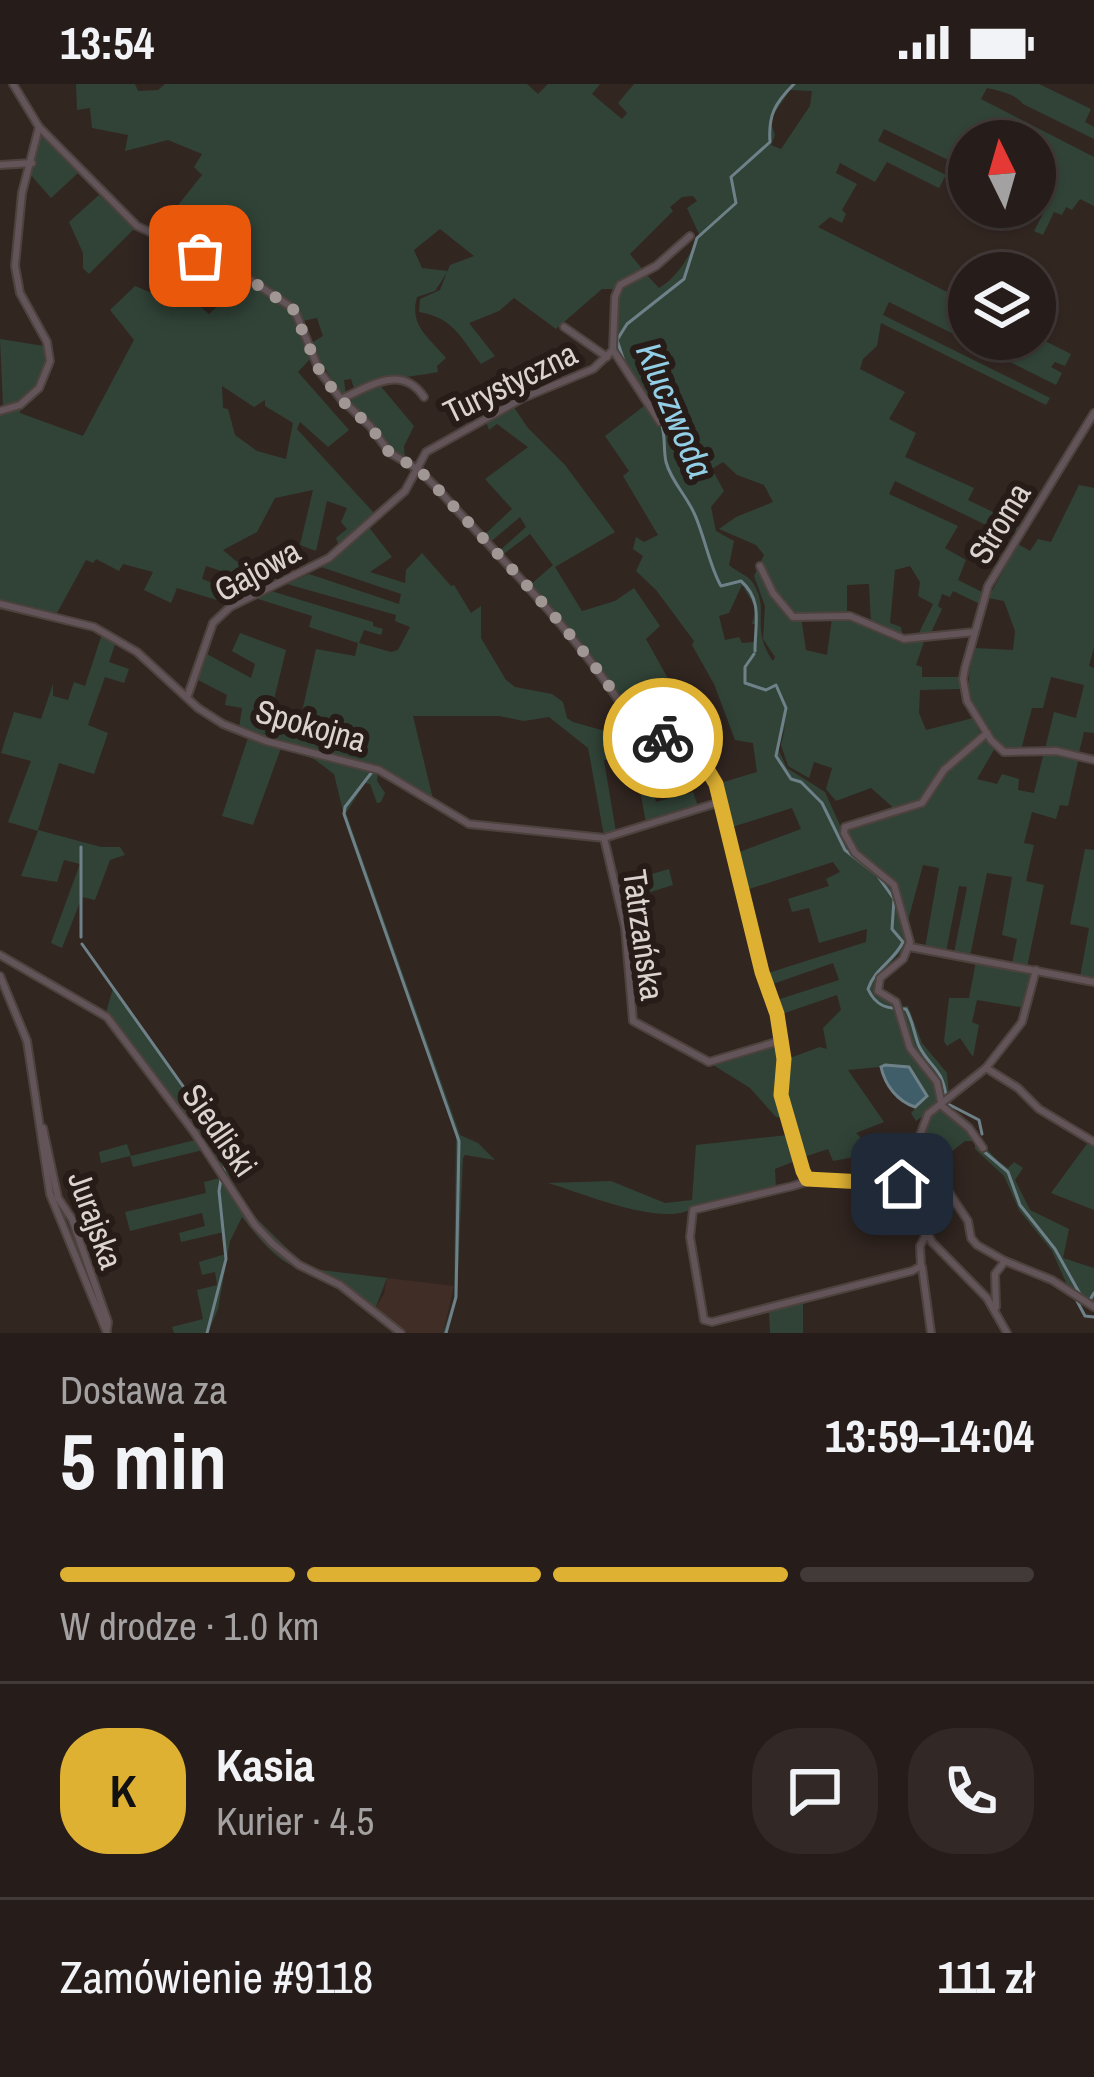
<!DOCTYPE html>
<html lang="pl">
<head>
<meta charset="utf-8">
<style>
  :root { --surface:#261c19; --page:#322926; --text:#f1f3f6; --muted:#a4a1a2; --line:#423a38; --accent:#dfb133 }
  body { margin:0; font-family:"Archivo Narrow",sans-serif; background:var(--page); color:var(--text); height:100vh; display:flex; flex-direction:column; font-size:45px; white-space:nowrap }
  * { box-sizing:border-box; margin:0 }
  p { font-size:39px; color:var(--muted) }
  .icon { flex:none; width:66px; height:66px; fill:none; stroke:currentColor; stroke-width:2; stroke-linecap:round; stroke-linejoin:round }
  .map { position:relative; height:1249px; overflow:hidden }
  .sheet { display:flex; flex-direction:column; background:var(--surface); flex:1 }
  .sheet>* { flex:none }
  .needle { width:78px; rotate:355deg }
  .tools { position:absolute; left:948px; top:36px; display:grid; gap:24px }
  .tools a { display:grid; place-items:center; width:108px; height:108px; border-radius:50%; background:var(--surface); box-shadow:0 3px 9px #0004,0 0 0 3px var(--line); font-size:60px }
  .pin { position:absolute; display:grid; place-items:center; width:102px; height:102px; color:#fff; margin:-51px; border-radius:24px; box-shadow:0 6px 18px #0006 }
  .courier { position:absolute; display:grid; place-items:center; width:120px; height:120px; margin:-60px; border:9px solid #dfb133; border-radius:50%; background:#fff; color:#222; box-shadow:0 3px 15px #0007 }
  .head em { font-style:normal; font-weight:700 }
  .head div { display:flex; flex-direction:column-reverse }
  .head { display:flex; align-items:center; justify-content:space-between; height:204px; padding:0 60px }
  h1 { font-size:78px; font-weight:700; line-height:90px }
  .bar { display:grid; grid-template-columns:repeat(4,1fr); gap:18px 12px; align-content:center; height:144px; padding:0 60px }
  .bar i { height:15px; border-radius:9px; background:var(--line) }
  .bar .current { background:var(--accent) }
  .bar p { grid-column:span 4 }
  .line { display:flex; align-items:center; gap:30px; padding:0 60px; border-top:3px solid var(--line) }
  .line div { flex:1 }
  .round { display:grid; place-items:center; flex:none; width:126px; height:126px; border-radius:48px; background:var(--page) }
  .status { display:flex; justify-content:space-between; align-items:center; height:84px; padding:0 60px; background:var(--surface); direction:ltr }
  .status svg { height:33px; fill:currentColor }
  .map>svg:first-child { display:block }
</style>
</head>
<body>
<div class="status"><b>13:54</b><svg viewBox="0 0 49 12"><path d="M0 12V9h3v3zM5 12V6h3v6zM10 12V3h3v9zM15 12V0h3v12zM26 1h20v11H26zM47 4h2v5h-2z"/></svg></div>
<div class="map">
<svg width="1094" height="1249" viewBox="0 0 1094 1249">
  <rect width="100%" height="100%" fill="#322621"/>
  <polygon fill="#402d26" points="387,1194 454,1202 443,1249 407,1249 375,1225 384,1210"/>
  <g fill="#314337" fill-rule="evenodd">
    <path d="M76,0H135L138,7L158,6L165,0H527L538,10L548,0H600L592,10L622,35L627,29L618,19L634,0H1039L1091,25L1085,38L1094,43V55L1023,20C1016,10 997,6 987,4L981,15L1094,73V122L1080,115L1072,126L1066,123L1062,131L1054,128L1043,151L1034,147L1046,124L1035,118V57H969V86L884,45L878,57L946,91L939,104L887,78L875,98L840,79L836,89L857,100L842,126L846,130L842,139L830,133L818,143L969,219V255H1035V252L1071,270L1065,282L1055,278L1051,283L1062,289L1056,301L889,218L883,231L1050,314L1046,321L881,239L877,262L863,275L860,285L905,308L889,335L916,349L905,373L974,404L968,416L1020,441L1013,454L895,397L889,410L958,442L945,464L966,476L958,496L982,508L980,520L953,507L950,513L942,510L938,522L942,525L930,551L917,553L933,520L918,512L920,498L910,482L895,486L890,539L901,543L903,554L871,539L869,500L847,501V529L801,533L806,566L827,571L832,534C871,534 885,560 925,555L916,581L922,583V593H961L960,605L920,606L919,629L926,646L973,634L981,651L988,653L995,664L977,695L997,700L1002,690L1019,695L1018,706L1034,709L1044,668L1079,673L1068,722L1060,721L1056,735L1032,728L1024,759L1034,761L1026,797L1044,801L1027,883L1012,880L1017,855L1002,851L1012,793L987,789L970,872L954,869L967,803L959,802L946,868L925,864L939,784L923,781L906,844C901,827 903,811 892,796C876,775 851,773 848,745L923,720L932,710L896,726L871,704L836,717L826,705L832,684L814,678L809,694L788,682L781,661L786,639L778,665L787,684L825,708L853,770L891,803L900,822L906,862L878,892L875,902L896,923L908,922L922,959L947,989L949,1013L916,1037L911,1029L927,1012L901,981L848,986L884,1038L856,1049L876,1069L833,1077L828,1065L801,1074L783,1011L787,975L820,963L827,965L823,944L841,926L837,911L779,931L777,919L780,915L839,896L833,879L770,901L765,890L866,858L867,845L819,859L809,824L792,828L788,815L829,802L826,795L840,788L833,778L743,807L734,770L801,745L792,724L729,744L717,700L757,688L753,659L735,656L714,600L692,561L694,557L656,506L636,487L643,472L633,465L636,453L644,458L658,451L623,392L629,387L605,352L648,319L615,261L620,203L645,189L659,204C679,192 690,171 699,150L687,124L697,117L693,112L682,113L670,123L673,127L630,170L643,186L613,205H602L556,245L514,214L499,227L469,239L495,272L481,280C460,253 454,234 419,228L420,215L440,206L450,181L474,172L440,145L414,166L422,184L448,187L435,207L417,213C409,242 429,253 446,274L437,282L438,288C408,294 383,293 355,307L351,295L344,296L346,311L342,312L310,260L323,252L317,234L302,237L282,214L156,149L202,91L194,83L202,70L168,56L125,67L128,51L92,44L90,24L77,26ZM790,6L812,7L810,22L781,65L771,61L775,51L770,36ZM723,378L737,391L764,401L773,418L736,433L719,445L756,461L764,471L754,492L765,522L763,555L775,573L773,577C749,542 771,528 753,499C748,491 737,488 729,481L734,457L716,447L711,423L724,407L712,385ZM742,501L756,524L752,540H755L754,558L742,559L739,553L725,556L719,532L729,529Z"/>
    <polygon points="41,49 78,89 51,114 30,90"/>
    <polygon points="99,111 135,144 89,190 83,184 83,169 69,138"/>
    <path d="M235,190L294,230L311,274L298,288L349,346L328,363L300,338L297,345L374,429L339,462L336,454L347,445L341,438L347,424L327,417L316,467L300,461L313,406L275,414L257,448L223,466L236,477L283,496L270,503L206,482L202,495L249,512L230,520L177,504L171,519L144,506L153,488L123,480L119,487L96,475L93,479L86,476L57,529L0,518V329L21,323L20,329L83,352L134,256L110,226L135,202L176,219L191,215L209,230L231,210L223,201ZM222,302L254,323L265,316V322L293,339L286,375L257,367L235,351L228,325L223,324Z"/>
    <path d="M0,255L44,262C50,292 31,316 3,323Z"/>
    <polygon points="378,299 414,342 404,362 405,375 389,365 344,316"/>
    <polygon points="513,322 528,344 565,381 615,448 555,483 582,527 615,517 634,504 660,542 646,555 691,636 693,648 688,656 671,653 645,609 624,620 614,601 529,502 553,481 530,450 500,473 497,469 526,443 520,433 488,460 482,453 512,425 485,395 528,363 497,340 489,346 486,338"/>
    <path d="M1079,401L1094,404V563L1089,582L1094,584V649L1084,648L1079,669L1045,665L1054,628L1076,634L1084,601L1051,593L1043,624H1032L1021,666L1005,667C972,636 961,606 975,564L1013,566L1015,547L1004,517L988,514L1018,460L1030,467L1038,455L1051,458Z"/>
    <polygon points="368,442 392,473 370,488 405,499 406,486 422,469 451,502 454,501 471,529 481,522 481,554 506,596 515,603 552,610 563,618 567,634 573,638 623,652 627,675 604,676 616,748 604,752 588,664 549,633 524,637 499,632 413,632 433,715 375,681 265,654 239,644 242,624 225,621 227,611 198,596 205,569 251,594 255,580 232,567 240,549 286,566 271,628 300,637 316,565 355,572 358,559 309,543 312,532 255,514 271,507 373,538 373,542 383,545 381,551 364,546 359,559 391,568 398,566 410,543 395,537 396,531 287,500 309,490 399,520 401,510 321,483"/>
    <polygon points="102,550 116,558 109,578 129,585 124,599 105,593 88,641 108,649 94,690 59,679 38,746 101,763 120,763 125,771 110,776 95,816 82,813 62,864 51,859 80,780 64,776 57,798 21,792 38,747 8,738 31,677 1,669 14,628 41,635 53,600 53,612 68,616 74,598 85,602"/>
    <polygon points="248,654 378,687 377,697 385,709 381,718 377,719 370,700 365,699 346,729 460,1051 478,1059 495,1076 465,1071 463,1074 457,1214 447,1249 443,1249 454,1215 456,1049 347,744 334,690 314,675 281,664 253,741 222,732"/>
    <polygon points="650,698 656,718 693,708 698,722 646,739 639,701"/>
    <polygon points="1085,765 1094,766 1094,896 1080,893 1089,844 1070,840"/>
    <polygon points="669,785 673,801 622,817 618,800"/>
    <polygon points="976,877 1033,888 1026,924 977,916 972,938 979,941 973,973 960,954 947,962 944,957 949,914 969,914"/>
    <polygon points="113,904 213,1041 231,1096 253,1131 301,1178 256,1141 197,1050 106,929"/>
    <polygon points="781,958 779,1009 784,1034 776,1033 750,1004 710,979"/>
    <path d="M937,1026C967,1032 983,1068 1008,1084L1014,1078L1023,1084L1015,1096L1030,1126L1069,1145L1063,1174L1094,1184V1220L1068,1203L1052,1167L1019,1126L1004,1092L975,1065V1057H965L946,1072L923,1048L928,1033Z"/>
    <path d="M788,1051L795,1077L775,1085L776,1105L693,1124C663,1144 583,1109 548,1099L611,1097L665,1119L692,1116L696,1061Z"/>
    <polygon points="195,1056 203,1066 133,1083 130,1072 101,1079 99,1068 127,1060 131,1072"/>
    <polygon points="1089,1057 1094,1060 1094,1126 1051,1109"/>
    <path d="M220,1094L258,1149L303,1185C279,1181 258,1153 242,1133L230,1157L218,1225L208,1249H174L172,1243L203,1235L197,1206L217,1201L215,1188L202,1191L199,1178L226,1170L224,1148L181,1158L179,1149L205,1142L202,1129L130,1147L125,1128L206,1109L204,1098Z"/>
    <polygon points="312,1185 387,1194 375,1225 389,1236 338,1197"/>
    <polygon points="803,1215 803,1249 770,1249 769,1226"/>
  </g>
  <path fill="#405e69" stroke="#6e8188" stroke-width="3" d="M885,981L909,983L927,1012L915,1023C897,1017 885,1001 881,983Z"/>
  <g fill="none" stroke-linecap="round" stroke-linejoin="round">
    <g stroke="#6e8188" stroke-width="3">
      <path d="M625,280L617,256L627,240L684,195L697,154L736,119L731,93L770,58C768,31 775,19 794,0"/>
      <path d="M661,339C666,352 663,364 666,378C671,397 686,411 694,429C704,450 710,484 721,502L741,497C763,516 755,540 755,567"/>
      <path d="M754,570L745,583V599L766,606L776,601L786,624L776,672L791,695L801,698L822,719L845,766L877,791L894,815L892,845L903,858C894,877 875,884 868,905C876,923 888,925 906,925C913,937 914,950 919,962C930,984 943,984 946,1013"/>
      <polyline points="372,688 345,723 344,730 459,1057 456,1213 446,1249"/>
      <polyline points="81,763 81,853"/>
      <polyline points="82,860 207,1036 226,1076 224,1088"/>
      <polyline points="948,1020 979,1036 982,1050"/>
      <polyline points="981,1065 1008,1088 1020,1121 1055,1165 1080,1210"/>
      <polyline points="1091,1214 1094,1209"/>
      <polyline points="1077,1217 1085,1232 1094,1233"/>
      <polyline points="207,1249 226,1175 219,1107 221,1095"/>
    </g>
    <g stroke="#4d423d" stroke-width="10">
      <g id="minor">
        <path d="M39,43L137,142L246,193L294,225L320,288L341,315L370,342L390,369L419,386L435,402C505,480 586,557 638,648L692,660L716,701L762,888L777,930L784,975L781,1011L807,1095"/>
        <polyline points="0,81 32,79"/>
        <polyline points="564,243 607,273"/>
        <polyline points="613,265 615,213 620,201 656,182 690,152"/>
        <polyline points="613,266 660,338"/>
        <path d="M341,315C369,303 401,279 424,313"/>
        <polyline points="0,327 20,321 39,304 50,277 47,258 20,209 15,182 22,109 39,43 13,0"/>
        <polyline points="1094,329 988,502 965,584 963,595 967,617 991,656 1004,668 1056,667 1094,676"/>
        <polyline points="760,482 773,509 793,533 850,532 904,555 975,548"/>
        <polyline points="0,520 94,543 137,568 198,624 223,640 266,657 379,686 469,740 604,754 720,718"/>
        <polyline points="188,611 213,539 230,523 329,474 405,407 426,368 523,314 593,285 613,266"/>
        <polyline points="604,754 625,843 633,937 709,978 783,956"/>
        <polyline points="910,863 1094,898"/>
        <polyline points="0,871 107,933 194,1048 255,1141 273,1160 299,1181 340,1201 401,1249"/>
        <polyline points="0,892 27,957 50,1110 107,1249"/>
        <polyline points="986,984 1018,1004 1039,1025 1094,1058"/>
        <polyline points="43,1044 58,1114 72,1135 108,1238 107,1245"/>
        <polyline points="983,1064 969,1044 942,1022 937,998 910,964 896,918 878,907 880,894 903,875 910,858 894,801 855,769 844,749 845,743 922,719 944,686 987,649"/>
        <polyline points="914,1072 940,1095 968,1137 971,1154 977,1161 1005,1177 1052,1196 1094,1223"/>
        <polyline points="902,1100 818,1094 793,1102 693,1126 690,1153 704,1236 712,1238 912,1187 921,1182 920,1162 927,1149"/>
        <polyline points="902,1100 928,1030 986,984 1022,938 1036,886"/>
        <polyline points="902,1100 932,1158 987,1214 1007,1249"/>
        <polyline points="922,1183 931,1249"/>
        <polyline points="996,1223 995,1190 1005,1177"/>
      </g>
    </g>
    <use href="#minor" stroke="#625458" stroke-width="6"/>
  </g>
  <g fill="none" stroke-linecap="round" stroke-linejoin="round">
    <path stroke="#a09693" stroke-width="12" stroke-dasharray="0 21.6" d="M200,172L246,193L293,225L320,288L340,315L370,342L389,368L419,386L435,402C505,480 587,557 638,648L663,654"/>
    <polyline stroke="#dfb133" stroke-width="15" points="663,654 692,660 716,700 762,888 777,930 784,975 781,1011 803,1087 807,1095 902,1100"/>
  </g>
  <g text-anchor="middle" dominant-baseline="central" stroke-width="12" stroke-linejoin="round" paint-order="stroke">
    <g font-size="33" fill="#dbd3d0" stroke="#281c18">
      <text transform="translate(510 298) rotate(-26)">Turystyczna</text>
      <text transform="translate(999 439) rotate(-59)">Stroma</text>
      <text transform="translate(257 486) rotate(-29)">Gajowa</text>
      <text transform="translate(311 641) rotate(16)">Spokojna</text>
      <text transform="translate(644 851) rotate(82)">Tatrzańska</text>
      <text transform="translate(220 1046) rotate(55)">Siedliski</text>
      <text transform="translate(96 1136) rotate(70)">Jurajska</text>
    </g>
    <g font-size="36" font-style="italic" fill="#92cfe6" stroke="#281c18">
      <text transform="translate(675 326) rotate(67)">Kluczwoda</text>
    </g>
  </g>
</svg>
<div class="tools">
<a><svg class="needle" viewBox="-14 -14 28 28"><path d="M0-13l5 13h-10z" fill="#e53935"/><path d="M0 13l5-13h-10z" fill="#a4a1a2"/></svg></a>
<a><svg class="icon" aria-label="layers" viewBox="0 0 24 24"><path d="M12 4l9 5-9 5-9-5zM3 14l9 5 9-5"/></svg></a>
</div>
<div class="pin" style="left:200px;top:172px;background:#ea580c"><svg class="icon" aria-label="bag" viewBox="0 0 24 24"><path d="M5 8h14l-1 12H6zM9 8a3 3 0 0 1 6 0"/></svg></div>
<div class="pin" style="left:902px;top:1100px;background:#1f2937"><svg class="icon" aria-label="home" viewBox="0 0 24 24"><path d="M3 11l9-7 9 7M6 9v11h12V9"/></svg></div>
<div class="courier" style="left:663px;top:654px"><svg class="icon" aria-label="bike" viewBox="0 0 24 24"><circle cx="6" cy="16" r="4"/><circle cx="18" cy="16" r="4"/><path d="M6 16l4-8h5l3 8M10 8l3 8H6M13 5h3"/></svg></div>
</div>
<section class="sheet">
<div class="head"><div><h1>5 min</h1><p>Dostawa za</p></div><em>13:59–14:04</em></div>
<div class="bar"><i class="current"></i><i class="current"></i><i class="current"></i><i></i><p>W drodze · 1.0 km</p></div>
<div class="line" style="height:216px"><b class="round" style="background:var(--accent);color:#111">K</b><div><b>Kasia</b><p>Kurier · 4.5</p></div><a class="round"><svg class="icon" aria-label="chat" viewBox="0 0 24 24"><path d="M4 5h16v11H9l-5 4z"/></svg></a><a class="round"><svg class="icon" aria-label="phone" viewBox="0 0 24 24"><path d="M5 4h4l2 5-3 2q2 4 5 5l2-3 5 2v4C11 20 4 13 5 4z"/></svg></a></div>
<div class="line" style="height:156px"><div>Zamówienie #9118</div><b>111 zł</b></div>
</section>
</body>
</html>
